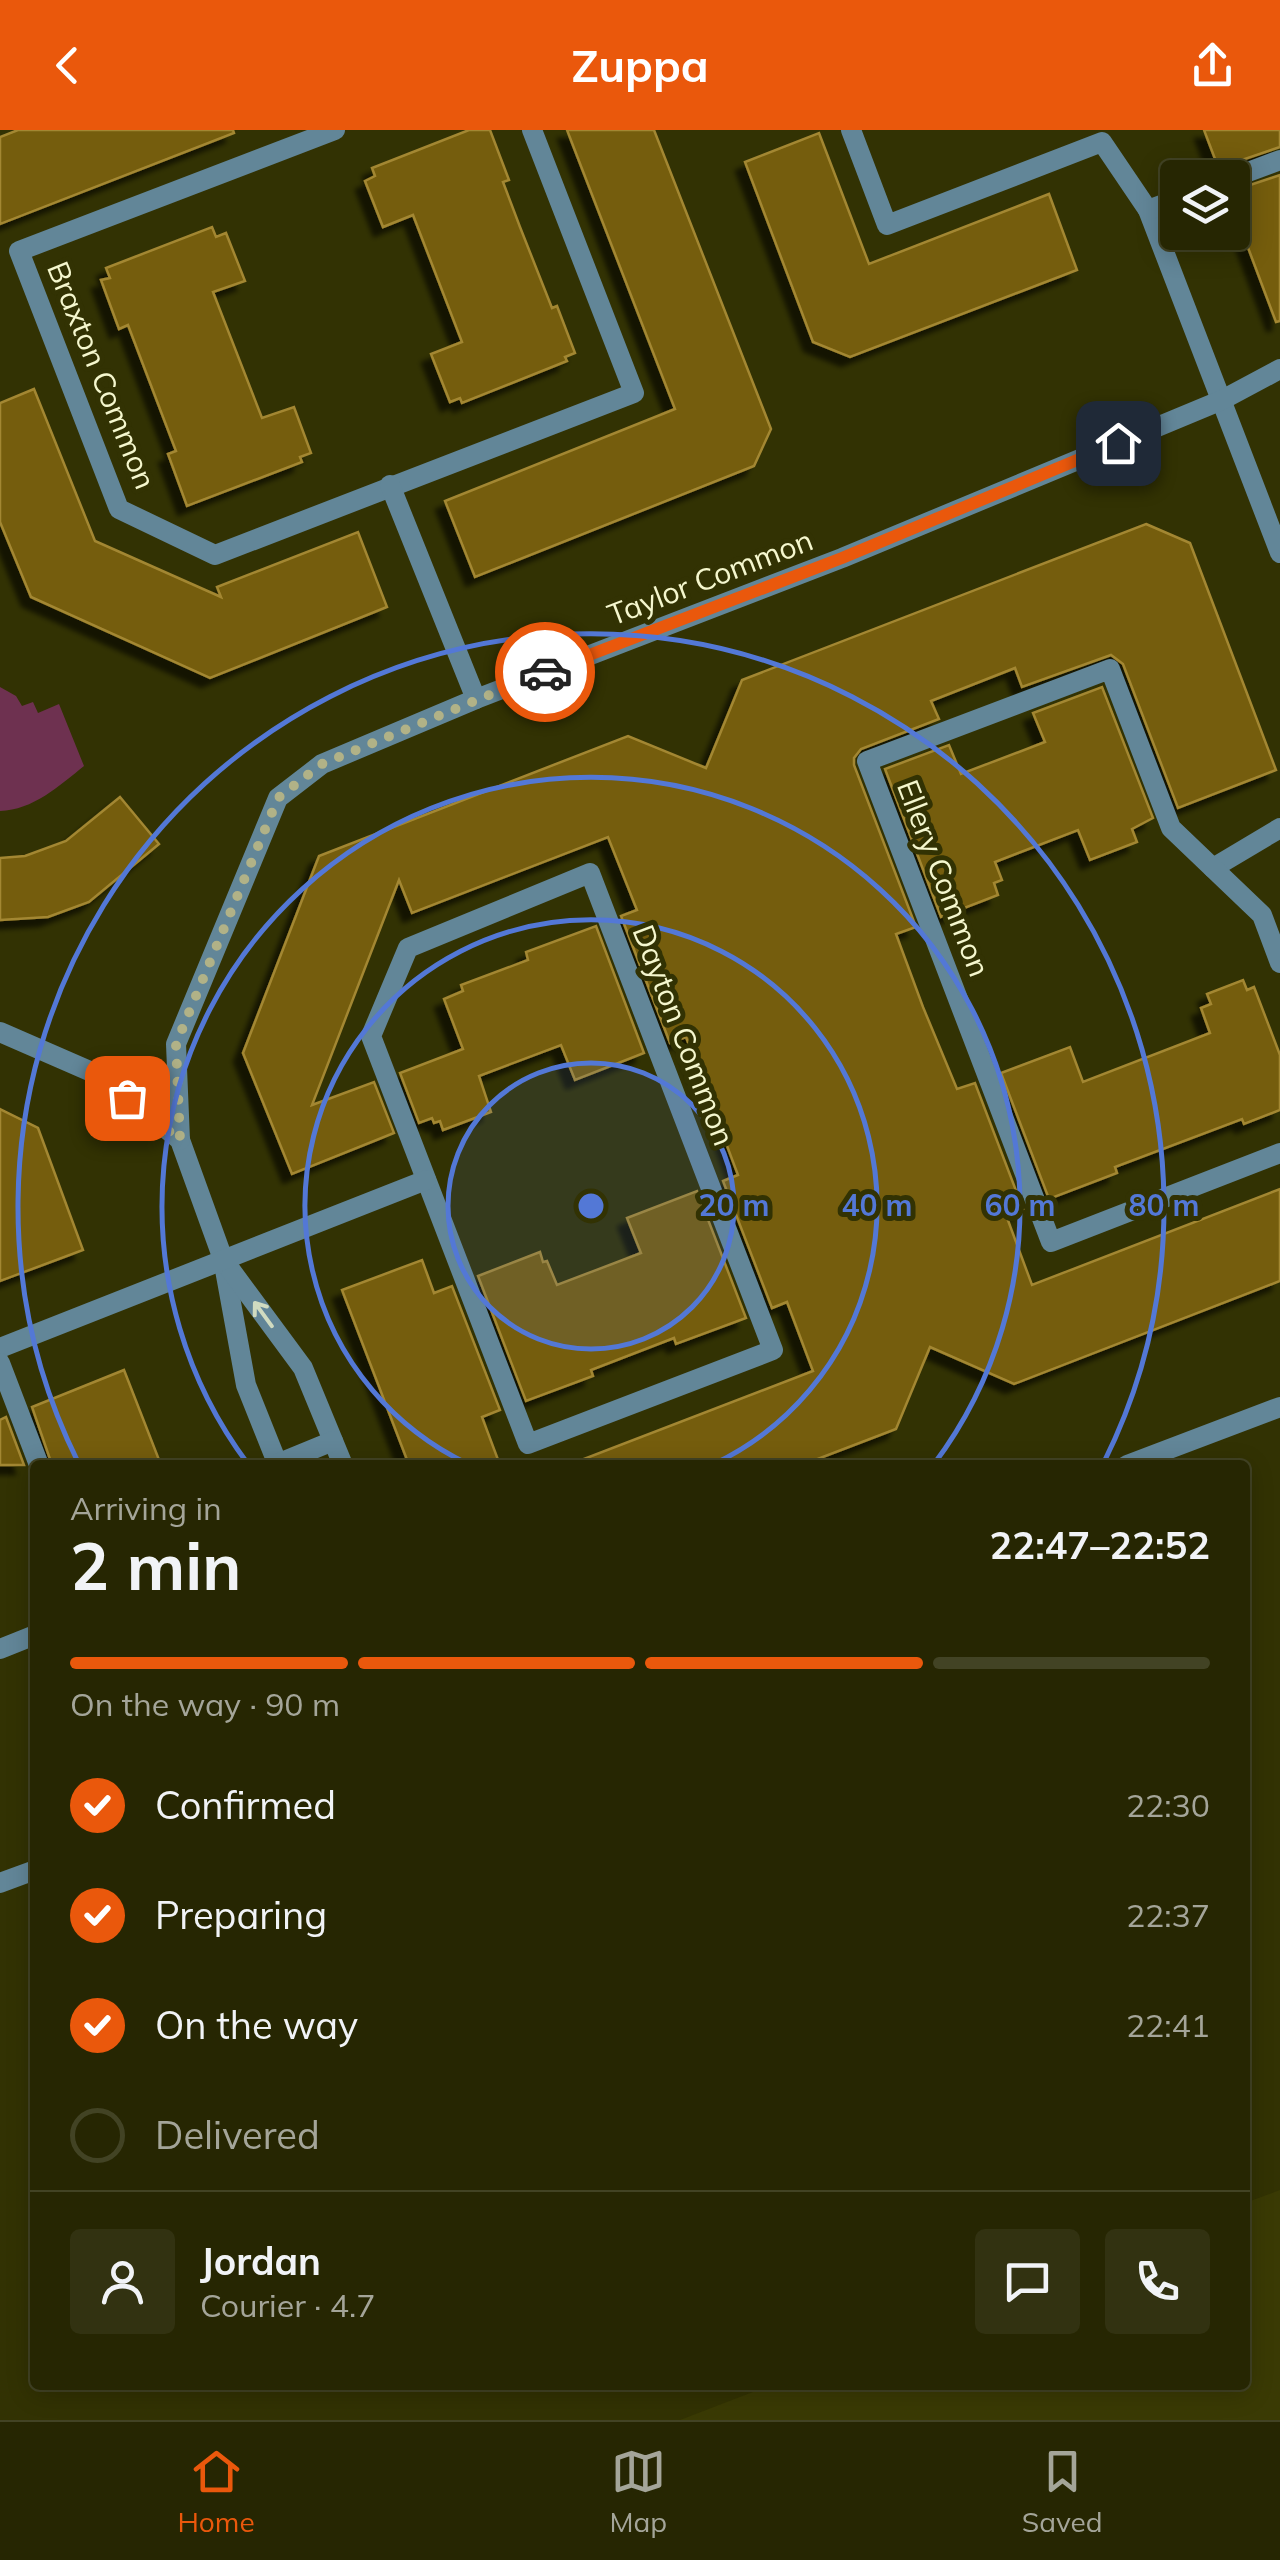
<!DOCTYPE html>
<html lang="en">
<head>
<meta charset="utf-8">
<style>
  :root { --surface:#262602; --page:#323211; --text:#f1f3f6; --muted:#a4a599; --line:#424324; --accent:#ea580c }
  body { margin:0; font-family:Mulish,sans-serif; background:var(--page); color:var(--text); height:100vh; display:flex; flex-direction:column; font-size:38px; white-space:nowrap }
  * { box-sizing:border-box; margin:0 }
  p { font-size:32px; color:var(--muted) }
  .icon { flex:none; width:55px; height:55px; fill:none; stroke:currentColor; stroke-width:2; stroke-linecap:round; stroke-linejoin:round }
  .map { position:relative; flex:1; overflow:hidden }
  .drawer { position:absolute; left:30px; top:1330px; width:1220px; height:930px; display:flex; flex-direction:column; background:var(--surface); border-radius:10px; box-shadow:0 5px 25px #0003,0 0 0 2px var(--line) }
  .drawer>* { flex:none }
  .tools { position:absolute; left:1160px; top:30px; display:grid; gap:20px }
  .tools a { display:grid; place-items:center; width:90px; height:90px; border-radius:10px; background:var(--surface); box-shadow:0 5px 25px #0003,0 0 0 2px var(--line); font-size:50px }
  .pin { position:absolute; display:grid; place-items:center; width:85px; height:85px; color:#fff; margin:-42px; border-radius:20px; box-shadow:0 5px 15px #0006 }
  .courier { position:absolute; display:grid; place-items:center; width:100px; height:100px; margin:-50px; border:8px solid #ea580c; border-radius:50%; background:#fff; color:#222; box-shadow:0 2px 12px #0007 }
  .headline em { font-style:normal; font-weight:700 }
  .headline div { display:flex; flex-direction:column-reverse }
  .headline { display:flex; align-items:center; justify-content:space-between; height:170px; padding:0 40px }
  h1 { font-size:65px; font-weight:700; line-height:75px }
  .bar { display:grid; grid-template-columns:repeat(4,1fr); gap:15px 10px; align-content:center; height:120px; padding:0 40px }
  .bar i { height:12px; border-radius:8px; background:var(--line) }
  .bar .selected { background:var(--accent) }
  .bar p { grid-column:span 4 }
  .line { display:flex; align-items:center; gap:25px; padding:0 40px; border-top:2px solid var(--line) }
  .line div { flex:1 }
  .round { display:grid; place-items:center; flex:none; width:105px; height:105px; border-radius:10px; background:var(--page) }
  ol { padding:0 40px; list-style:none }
  li { display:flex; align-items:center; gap:30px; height:110px }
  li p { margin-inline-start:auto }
  li .icon { padding:10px; border-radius:50%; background:var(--accent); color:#fff; stroke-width:4 }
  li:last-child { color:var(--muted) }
  li i { width:55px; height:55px; border:5px solid var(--line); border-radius:50% }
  header { display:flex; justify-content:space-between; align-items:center; height:130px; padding:0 40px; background:var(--accent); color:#fff; font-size:45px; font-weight:700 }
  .tabs { display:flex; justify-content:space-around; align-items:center; height:140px; border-top:2px solid var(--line); background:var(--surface); font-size:28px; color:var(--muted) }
  .tabs a { display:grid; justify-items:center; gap:5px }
  .tabs .selected { color:var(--accent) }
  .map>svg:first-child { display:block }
</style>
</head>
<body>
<header><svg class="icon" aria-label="back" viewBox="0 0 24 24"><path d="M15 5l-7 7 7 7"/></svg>Zuppa<svg class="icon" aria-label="share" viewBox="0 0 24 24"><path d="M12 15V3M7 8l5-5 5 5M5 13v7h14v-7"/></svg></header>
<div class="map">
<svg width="1280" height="2290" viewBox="0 0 1280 2290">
  <defs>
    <filter id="shadow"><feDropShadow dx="-9" dy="9" stdDeviation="2.5" flood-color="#0009"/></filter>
  </defs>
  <rect width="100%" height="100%" fill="#323203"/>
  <polygon fill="#3a3a04" points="1280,2060 1280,2290 680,2290 771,2255 1245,2255 1245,2073"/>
  <path fill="#6e3150" d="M0,557L16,566L22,576L33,572L38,583L59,574L84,636C59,656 33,680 0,681Z"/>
  <g fill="#755d0c" stroke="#a38733" stroke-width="2.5" filter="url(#shadow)">
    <polygon points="18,0 233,0 234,3 0,94 0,7"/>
    <polygon points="469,0 490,0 509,50 503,52 520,97 552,178 557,176 575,223 565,227 567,231 462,273 460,268 450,272 431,224 462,212 413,85 383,97 365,51 375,46 372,38"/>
    <polygon points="567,0 654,0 771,299 754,336 475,447 445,371 675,279"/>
    <polygon points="1204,0 1280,0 1280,17 1227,35 1220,42"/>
    <polygon points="819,3 869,134 1049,64 1077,140 850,227 813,212 745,32"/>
    <polygon points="1280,45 1280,191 1276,192 1232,75 1232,61"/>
    <polygon points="212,97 216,107 226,103 245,151 213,162 262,288 294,277 311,323 300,327 302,332 187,376 168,324 176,321 128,195 119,199 101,150 110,148 106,138"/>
    <polygon points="34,259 95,411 221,467 217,457 358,402 387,477 210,548 31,467 0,392 0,273"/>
    <polygon points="1146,394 1190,413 1276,640 1178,678 1123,534 1111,525 1022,557 1015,538 931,571 939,589 861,619 854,628 854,635 916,797 896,804 923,877 957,959 975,953 1023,1079 1006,1085 1032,1155 1280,1059 1280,1151 1014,1254 930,1217 896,1299 802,1335 577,1335 576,1332 813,1241 787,1172 772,1178 723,1051 738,1045 686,907 670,913 621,786 637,780 608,707 412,783 399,750 312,975 374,952 394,1003 292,1044 243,923 319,726 628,606 706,638 742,550"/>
    <polygon points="1102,557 1153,688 1132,699 1137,712 1090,730 1078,700 995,732 1002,750 994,753 998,765 941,787 885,639 949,615 961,644 1045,612 1033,583"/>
    <polygon points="120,667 159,714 89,772 48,787 0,790 0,728 25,726 66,711"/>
    <polygon points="596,796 644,923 575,950 561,915 479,946 491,982 443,1000 440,991 434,993 432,988 419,993 400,943 463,919 444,869 463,861 461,855 528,830 526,822"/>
    <polygon points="1243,850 1247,860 1254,857 1280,925 1280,980 1244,994 1242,989 1115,1037 1117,1043 1049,1069 1001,943 1070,917 1083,952 1210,903 1201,878 1211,874 1207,864"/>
    <polygon points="0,979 38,998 83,1120 0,1151"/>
    <polygon points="697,1061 746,1188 676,1214 674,1208 591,1240 593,1246 526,1271 478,1146 540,1122 543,1132 547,1131 557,1155 641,1123 627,1088"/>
    <polygon points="422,1130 434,1163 452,1156 500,1280 482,1287 500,1335 409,1335 342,1160"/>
    <polygon points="124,1240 161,1335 52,1335 32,1277"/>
    <polygon points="6,1287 24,1335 0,1335 0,1290"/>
  </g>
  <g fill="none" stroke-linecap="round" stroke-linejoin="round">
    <g stroke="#628698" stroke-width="20">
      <polyline points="335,0 19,121 119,379 215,425 634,263 532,0"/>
      <polyline points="851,0 887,95 1102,12 1148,80 1280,423"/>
      <polyline points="1232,48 1280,30"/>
      <polyline points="1148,80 1178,69"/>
      <polyline points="390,355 476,569"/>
      <polyline points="1213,738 1280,698"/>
      <polygon points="590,743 773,1220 528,1314 371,906 408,818"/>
      <polyline points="1280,833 1262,785 1171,698 1110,539 867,631 1051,1112 1280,1023"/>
      <polyline points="0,902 101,946 180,1010 223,1129 246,1255 278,1335"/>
      <polyline points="180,1010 176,914 278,668 322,634 476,569 842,428 1222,270 1280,239"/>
      <polyline points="227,1135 303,1238 343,1335"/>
      <polyline points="0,1218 426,1050"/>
      <polyline points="0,1233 39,1335"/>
      <polyline points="277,1334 333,1311"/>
      <polyline points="0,1519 35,1505"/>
    </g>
    <g stroke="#628698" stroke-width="20">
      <polyline points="1127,1335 1280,1277"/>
      <polyline points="0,1753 35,1740"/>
    </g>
  </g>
  <defs><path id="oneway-shaft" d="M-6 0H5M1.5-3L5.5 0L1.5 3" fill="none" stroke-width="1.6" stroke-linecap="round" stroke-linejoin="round" transform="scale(2.5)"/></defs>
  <use stroke="#d0dbc0" href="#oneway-shaft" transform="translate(263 1184) rotate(-126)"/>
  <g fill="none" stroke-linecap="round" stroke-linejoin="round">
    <polyline stroke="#b1b287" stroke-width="10" stroke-dasharray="0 18" points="127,968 180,1010 176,914 278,668 322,634 545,542"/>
    <polyline stroke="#ea580c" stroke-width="12" points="545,542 842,428 1118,313"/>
  </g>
  <circle cx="591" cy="1076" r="143" fill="#5378d6" fill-opacity=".12"/>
  <g fill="none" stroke="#5378d6" stroke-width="5">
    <circle cx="591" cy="1076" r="143"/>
    <path d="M468 1334A286 286 0 1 1 714 1334"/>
    <path d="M248 1334A429 429 0 1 1 934 1334"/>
    <path d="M78 1332A573 573 0 1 1 1104 1332"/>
  </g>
  <g text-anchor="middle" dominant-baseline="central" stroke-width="10" stroke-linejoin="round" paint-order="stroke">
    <g font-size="30" fill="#f5f7ce" stroke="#323203">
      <text transform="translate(102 245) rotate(68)">Braxton Common</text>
      <text transform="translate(710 447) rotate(-21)">Taylor Common</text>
      <text transform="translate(944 748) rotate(69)">Ellery Common</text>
      <text transform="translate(684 905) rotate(69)">Dayton Common</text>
    </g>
  </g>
  <circle cx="591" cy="1076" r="15" fill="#5378d6" stroke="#323203" stroke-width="5"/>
  <g font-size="30" text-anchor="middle" font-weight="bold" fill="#5378d6" stroke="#323203" stroke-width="10" stroke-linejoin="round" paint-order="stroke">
    <text x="734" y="1086">20 m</text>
    <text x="877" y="1086">40 m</text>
    <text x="1020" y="1086">60 m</text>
    <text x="1164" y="1086">80 m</text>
  </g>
</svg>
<div class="tools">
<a><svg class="icon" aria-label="layers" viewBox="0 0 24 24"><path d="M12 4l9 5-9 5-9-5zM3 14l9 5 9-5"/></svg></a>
</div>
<div class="pin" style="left:127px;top:968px;background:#ea580c"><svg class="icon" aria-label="bag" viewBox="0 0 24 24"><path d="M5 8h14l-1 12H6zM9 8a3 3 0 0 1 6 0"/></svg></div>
<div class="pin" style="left:1118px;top:313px;background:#1f2937"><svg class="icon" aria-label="home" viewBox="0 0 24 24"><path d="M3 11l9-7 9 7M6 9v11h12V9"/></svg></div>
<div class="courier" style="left:545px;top:542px"><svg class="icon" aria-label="car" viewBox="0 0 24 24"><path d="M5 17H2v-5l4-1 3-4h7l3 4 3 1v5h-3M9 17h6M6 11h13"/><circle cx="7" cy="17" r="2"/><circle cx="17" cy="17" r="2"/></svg></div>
<section class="drawer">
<div class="headline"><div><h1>2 min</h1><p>Arriving in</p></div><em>22:47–22:52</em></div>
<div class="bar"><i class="selected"></i><i class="selected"></i><i class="selected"></i><i></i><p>On the way · 90 m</p></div>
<ol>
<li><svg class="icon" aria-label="check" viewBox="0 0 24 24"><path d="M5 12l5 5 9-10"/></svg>Confirmed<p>22:30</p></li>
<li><svg class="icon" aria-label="check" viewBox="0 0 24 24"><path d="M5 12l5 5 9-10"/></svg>Preparing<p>22:37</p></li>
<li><svg class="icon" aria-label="check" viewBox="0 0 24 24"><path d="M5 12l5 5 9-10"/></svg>On the way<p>22:41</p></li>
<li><i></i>Delivered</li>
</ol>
<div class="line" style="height:180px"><a class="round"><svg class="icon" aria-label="person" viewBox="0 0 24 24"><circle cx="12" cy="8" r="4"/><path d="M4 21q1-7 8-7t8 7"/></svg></a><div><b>Jordan</b><p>Courier · 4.7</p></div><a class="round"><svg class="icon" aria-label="chat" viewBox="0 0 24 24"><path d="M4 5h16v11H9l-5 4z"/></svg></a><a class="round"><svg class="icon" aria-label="phone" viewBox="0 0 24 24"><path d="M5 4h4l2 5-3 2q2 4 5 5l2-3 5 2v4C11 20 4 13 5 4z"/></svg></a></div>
</section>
</div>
<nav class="tabs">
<a class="selected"><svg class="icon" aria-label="home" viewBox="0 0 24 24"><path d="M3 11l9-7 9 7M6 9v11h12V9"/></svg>Home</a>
<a><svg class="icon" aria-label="map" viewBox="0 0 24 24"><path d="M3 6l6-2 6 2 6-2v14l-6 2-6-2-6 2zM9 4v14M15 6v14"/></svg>Map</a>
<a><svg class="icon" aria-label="saved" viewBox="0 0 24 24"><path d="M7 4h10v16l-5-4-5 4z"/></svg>Saved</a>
</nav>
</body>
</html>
